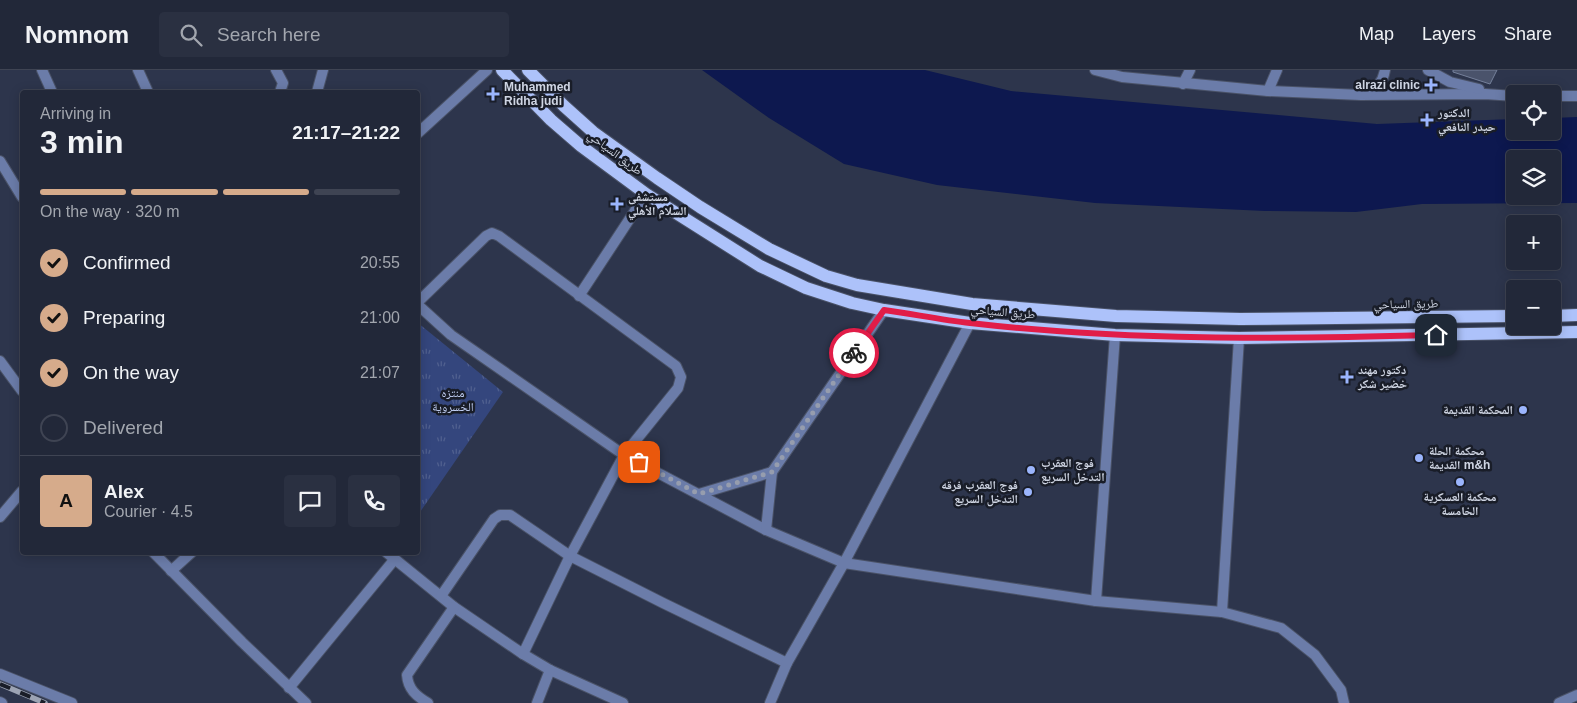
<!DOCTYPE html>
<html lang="en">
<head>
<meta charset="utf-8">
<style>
  :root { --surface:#222839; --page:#2a3041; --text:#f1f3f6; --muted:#a2a6ae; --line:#3f4453; --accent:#d6ab8b }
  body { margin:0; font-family:Helvetica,"Noto Naskh Arabic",sans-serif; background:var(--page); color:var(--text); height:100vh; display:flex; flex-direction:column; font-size:19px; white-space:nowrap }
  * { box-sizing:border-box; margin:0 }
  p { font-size:16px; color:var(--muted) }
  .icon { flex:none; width:28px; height:28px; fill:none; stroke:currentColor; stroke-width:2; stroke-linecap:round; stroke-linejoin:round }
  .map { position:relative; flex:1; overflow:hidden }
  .side { position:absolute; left:20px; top:20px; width:400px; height:465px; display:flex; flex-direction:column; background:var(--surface); border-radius:5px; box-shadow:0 2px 12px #0003,0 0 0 1px var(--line) }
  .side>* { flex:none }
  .tools { position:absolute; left:1506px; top:15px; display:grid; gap:10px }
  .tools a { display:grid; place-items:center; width:55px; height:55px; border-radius:5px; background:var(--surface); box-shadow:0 2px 12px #0003,0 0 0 1px var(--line); font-size:25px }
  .pin { position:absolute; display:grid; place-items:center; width:42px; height:42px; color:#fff; margin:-21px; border-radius:10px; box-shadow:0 2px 8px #0006 }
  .courier { position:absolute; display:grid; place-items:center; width:50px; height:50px; margin:-25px; border:4px solid #e11d48; border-radius:50%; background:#fff; color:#222; box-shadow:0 1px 6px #0007 }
  .headline em { font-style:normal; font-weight:700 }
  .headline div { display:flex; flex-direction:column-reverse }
  .headline { display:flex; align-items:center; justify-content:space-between; height:85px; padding:0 20px }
  h1 { font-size:32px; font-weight:700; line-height:38px }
  .bar { display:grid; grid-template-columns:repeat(4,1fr); gap:8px 5px; align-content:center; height:60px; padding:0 20px }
  .bar i { height:6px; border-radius:4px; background:var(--line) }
  .bar .on { background:var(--accent) }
  .bar p { grid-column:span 4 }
  .line { display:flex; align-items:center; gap:12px; padding:0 20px; border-top:1px solid var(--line) }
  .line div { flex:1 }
  .round { display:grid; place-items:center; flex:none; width:52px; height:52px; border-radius:5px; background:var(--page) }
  ol { padding:0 20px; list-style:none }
  li { display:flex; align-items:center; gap:15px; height:55px }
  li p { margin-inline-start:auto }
  li .icon { padding:5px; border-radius:50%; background:var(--accent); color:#111; stroke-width:4 }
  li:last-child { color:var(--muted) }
  li i { width:28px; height:28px; border:2px solid var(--line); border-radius:50% }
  header { display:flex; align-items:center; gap:30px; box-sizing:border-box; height:70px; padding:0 25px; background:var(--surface); border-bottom:1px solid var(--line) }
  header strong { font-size:24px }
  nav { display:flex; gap:28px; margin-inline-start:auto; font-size:18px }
  .search { width:350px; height:45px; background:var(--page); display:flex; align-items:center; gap:12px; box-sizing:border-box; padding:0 18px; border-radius:5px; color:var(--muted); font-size:19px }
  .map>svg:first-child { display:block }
</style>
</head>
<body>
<header>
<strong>Nomnom</strong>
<div class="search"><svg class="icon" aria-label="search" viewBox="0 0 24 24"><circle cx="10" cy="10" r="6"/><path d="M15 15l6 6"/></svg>Search here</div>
<nav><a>Map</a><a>Layers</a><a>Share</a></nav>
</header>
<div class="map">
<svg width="1577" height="633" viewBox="0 0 1577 633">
  <defs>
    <pattern id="grass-tufts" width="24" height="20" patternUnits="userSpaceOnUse" patternTransform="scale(1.25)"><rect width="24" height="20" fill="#34467d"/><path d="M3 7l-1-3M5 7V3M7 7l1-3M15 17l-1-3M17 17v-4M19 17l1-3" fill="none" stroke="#50608f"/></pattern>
  </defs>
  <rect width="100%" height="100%" fill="#2d354c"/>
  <polygon fill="url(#grass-tufts)" points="418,253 503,322 418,445"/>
  <path fill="#0d184f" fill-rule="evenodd" d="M702,0H925L1011,21L1377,54L1515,49V61H1552L1553,48L1577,47V133L1422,134L1356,142L1265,141L1095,133L937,115L844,94L769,48ZM1515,89H1552V126H1515Z"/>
  <polygon fill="#4a536b" stroke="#75809a" points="1453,0 1497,0 1490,14 1453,2"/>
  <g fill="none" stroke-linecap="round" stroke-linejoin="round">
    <g stroke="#4a5267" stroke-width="12">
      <g id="minor">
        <polyline points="42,0 52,22"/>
        <polyline points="138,0 148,22"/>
        <polyline points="276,0 283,13 280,22"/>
        <polyline points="1183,14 1190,0"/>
        <polyline points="1268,21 1277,0"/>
        <polyline points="317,22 323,0"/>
        <polyline points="418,63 487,0"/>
        <polyline points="0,91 22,127"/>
        <polyline points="579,226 646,124"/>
        <polyline points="418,232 486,166 492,163 499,166 676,296 681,307 678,318 624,385 570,486 523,584"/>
        <polyline points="418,235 451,265 624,385 766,460 844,493 1096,531 1222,542 1281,558 1315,585 1341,620 1344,633"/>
        <polyline points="699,424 772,402"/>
        <polyline points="0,447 22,421"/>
        <polyline points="766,460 772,402 884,240"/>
        <polyline points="386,482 454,537 523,584 550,600 623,633"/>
        <polyline points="171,501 192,482"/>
        <polyline points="441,526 494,449 500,445 510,445 570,486 663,533 787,593"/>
        <polyline points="1096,531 1115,265"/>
        <polyline points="1222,542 1239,268"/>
        <polyline points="0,604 72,633"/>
        <polyline points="289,618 394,490"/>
        <polyline points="0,632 2,633"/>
        <path d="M428,633C416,626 408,619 407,605L454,537"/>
        <polyline points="537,633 550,600"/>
        <polyline points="770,633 787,593 844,493 970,253"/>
        <polyline points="1559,633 1577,625"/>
      </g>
    </g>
    <g stroke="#4a5267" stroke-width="12">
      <g id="tertiary">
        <polyline points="1095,0 1122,7 1268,21 1361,25 1485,24 1515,26"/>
        <polyline points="1428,0 1450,12 1479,19"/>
        <path d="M1365,24C1376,20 1383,12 1385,0"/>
        <polyline points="1552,26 1577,26"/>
        <polyline points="0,291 22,321"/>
        <polyline points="153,482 242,572 306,633"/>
      </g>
    </g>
    <g stroke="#4a5267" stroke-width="14">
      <g id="primary">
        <polyline points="502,0 551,50 581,76 646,124 760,196 806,218 852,233 884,240 970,253 1115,265 1239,268 1577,262"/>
        <polyline points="528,0 564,36 593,62 657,108 700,137 769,179 826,206 857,215 972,234 1116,246 1240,249 1515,246"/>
        <polyline points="1552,246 1577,245"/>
      </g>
    </g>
    <use href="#minor" stroke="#6b7ca9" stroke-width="10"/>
    <use href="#tertiary" stroke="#6b7ca9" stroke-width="10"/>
    <use href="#primary" stroke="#adc2fa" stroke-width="12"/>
    <g stroke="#9ca3b3" stroke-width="5.5">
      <polyline id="rail" points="0,614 45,633"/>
    </g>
    <use href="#rail" stroke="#191d28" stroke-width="4" stroke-dasharray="11" stroke-linecap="butt"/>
  </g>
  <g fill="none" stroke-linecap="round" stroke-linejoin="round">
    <polyline stroke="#969dae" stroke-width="5" stroke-dasharray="0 9" points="639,392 699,424 772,402 854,283"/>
    <path stroke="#e11d48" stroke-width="6" d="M854,283L884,240C913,244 942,250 970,253C1125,271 1281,269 1436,265"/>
  </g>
  <g fill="#9bb5fd" stroke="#191d28" stroke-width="2">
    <path d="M1428.5 7.5h5v5h5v5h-5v5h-5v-5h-5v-5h5z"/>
    <path d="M490.5 16.5h5v5h5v5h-5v5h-5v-5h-5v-5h5z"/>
    <path d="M1424.5 42.5h5v5h5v5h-5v5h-5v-5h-5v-5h5z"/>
    <path d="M614.5 126.5h5v5h5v5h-5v5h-5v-5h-5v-5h5z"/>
    <path d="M1344.5 299.5h5v5h5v5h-5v5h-5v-5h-5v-5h5z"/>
    <circle cx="1523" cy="340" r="5"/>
    <circle cx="1419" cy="388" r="5"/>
    <circle cx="1031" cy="400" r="5"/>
    <circle cx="1460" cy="412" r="5"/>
    <circle cx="1028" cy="422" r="5"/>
  </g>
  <g text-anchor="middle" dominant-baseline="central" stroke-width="5" stroke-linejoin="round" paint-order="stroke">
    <g font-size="12" font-weight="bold" fill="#cfd5e3" stroke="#191d28" text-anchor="start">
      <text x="1420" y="15" text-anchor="end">alrazi clinic</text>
      <text x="504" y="17">Muhammed<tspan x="504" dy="14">Ridha judi</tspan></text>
      <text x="1438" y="43">الدكتور<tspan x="1438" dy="14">حيدر النافعي</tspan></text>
      <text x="628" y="127">مستشفى<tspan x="628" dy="14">السلام الأهلي</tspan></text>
      <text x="1358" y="300">دكتور مهند<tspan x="1358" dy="14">خضير شكر</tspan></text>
      <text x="1513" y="340" text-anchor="end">المحكمة القديمة</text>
      <text x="1429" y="381">محكمة الحلة<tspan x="1429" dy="14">القديمة m&amp;h</tspan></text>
      <text x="1041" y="393">فوج العقرب<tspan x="1041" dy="14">التدخل السريع</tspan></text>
      <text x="1018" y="415" text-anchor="end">فوج العقرب فرقه<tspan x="1018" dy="14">التدخل السريع</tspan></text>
      <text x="1460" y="427" text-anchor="middle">محكمة العسكرية<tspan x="1460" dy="14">الخامسة</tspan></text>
    </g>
    <g font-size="12" fill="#cfd5e3" stroke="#191d28">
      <text transform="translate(615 83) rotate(37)">طريق السياحي</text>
      <text transform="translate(1406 234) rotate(-1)">طريق السياحي</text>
      <text transform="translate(1003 242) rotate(5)">طريق السياحي</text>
    </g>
    <g font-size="12" fill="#c0cef2" stroke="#191d28">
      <text x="453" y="323">منتزه<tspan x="453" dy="14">الخسروية</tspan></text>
    </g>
  </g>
</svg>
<div class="tools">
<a><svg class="icon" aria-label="locate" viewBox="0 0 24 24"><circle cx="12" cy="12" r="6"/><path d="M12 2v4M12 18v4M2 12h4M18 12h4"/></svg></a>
<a><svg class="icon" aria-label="layers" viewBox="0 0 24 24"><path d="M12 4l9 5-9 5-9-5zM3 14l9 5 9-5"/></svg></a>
<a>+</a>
<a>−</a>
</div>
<div class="pin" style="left:639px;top:392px;background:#ea580c"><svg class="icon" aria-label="bag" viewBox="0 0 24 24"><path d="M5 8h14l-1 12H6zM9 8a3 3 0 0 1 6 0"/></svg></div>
<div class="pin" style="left:1436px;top:265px;background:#1f2937"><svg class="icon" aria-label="home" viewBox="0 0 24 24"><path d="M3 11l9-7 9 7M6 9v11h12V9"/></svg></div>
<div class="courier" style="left:854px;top:283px"><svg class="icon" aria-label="bike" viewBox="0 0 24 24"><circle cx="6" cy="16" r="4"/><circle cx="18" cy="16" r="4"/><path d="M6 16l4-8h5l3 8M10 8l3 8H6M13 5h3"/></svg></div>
<section class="side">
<div class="headline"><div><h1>3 min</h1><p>Arriving in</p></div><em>21:17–21:22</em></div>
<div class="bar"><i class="on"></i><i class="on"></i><i class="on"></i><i></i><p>On the way · 320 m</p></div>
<ol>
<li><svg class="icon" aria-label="check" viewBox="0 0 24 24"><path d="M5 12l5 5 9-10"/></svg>Confirmed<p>20:55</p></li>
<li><svg class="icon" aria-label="check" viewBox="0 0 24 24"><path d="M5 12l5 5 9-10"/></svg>Preparing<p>21:00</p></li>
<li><svg class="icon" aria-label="check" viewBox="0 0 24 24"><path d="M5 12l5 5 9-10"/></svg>On the way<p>21:07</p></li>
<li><i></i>Delivered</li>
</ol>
<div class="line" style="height:90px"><b class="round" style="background:var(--accent);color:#111">A</b><div><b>Alex</b><p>Courier · 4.5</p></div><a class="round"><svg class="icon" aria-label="chat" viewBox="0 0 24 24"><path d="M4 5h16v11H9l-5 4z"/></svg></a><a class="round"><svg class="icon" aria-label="phone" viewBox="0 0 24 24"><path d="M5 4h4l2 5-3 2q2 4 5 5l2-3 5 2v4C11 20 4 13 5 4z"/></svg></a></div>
</section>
</div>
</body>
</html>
